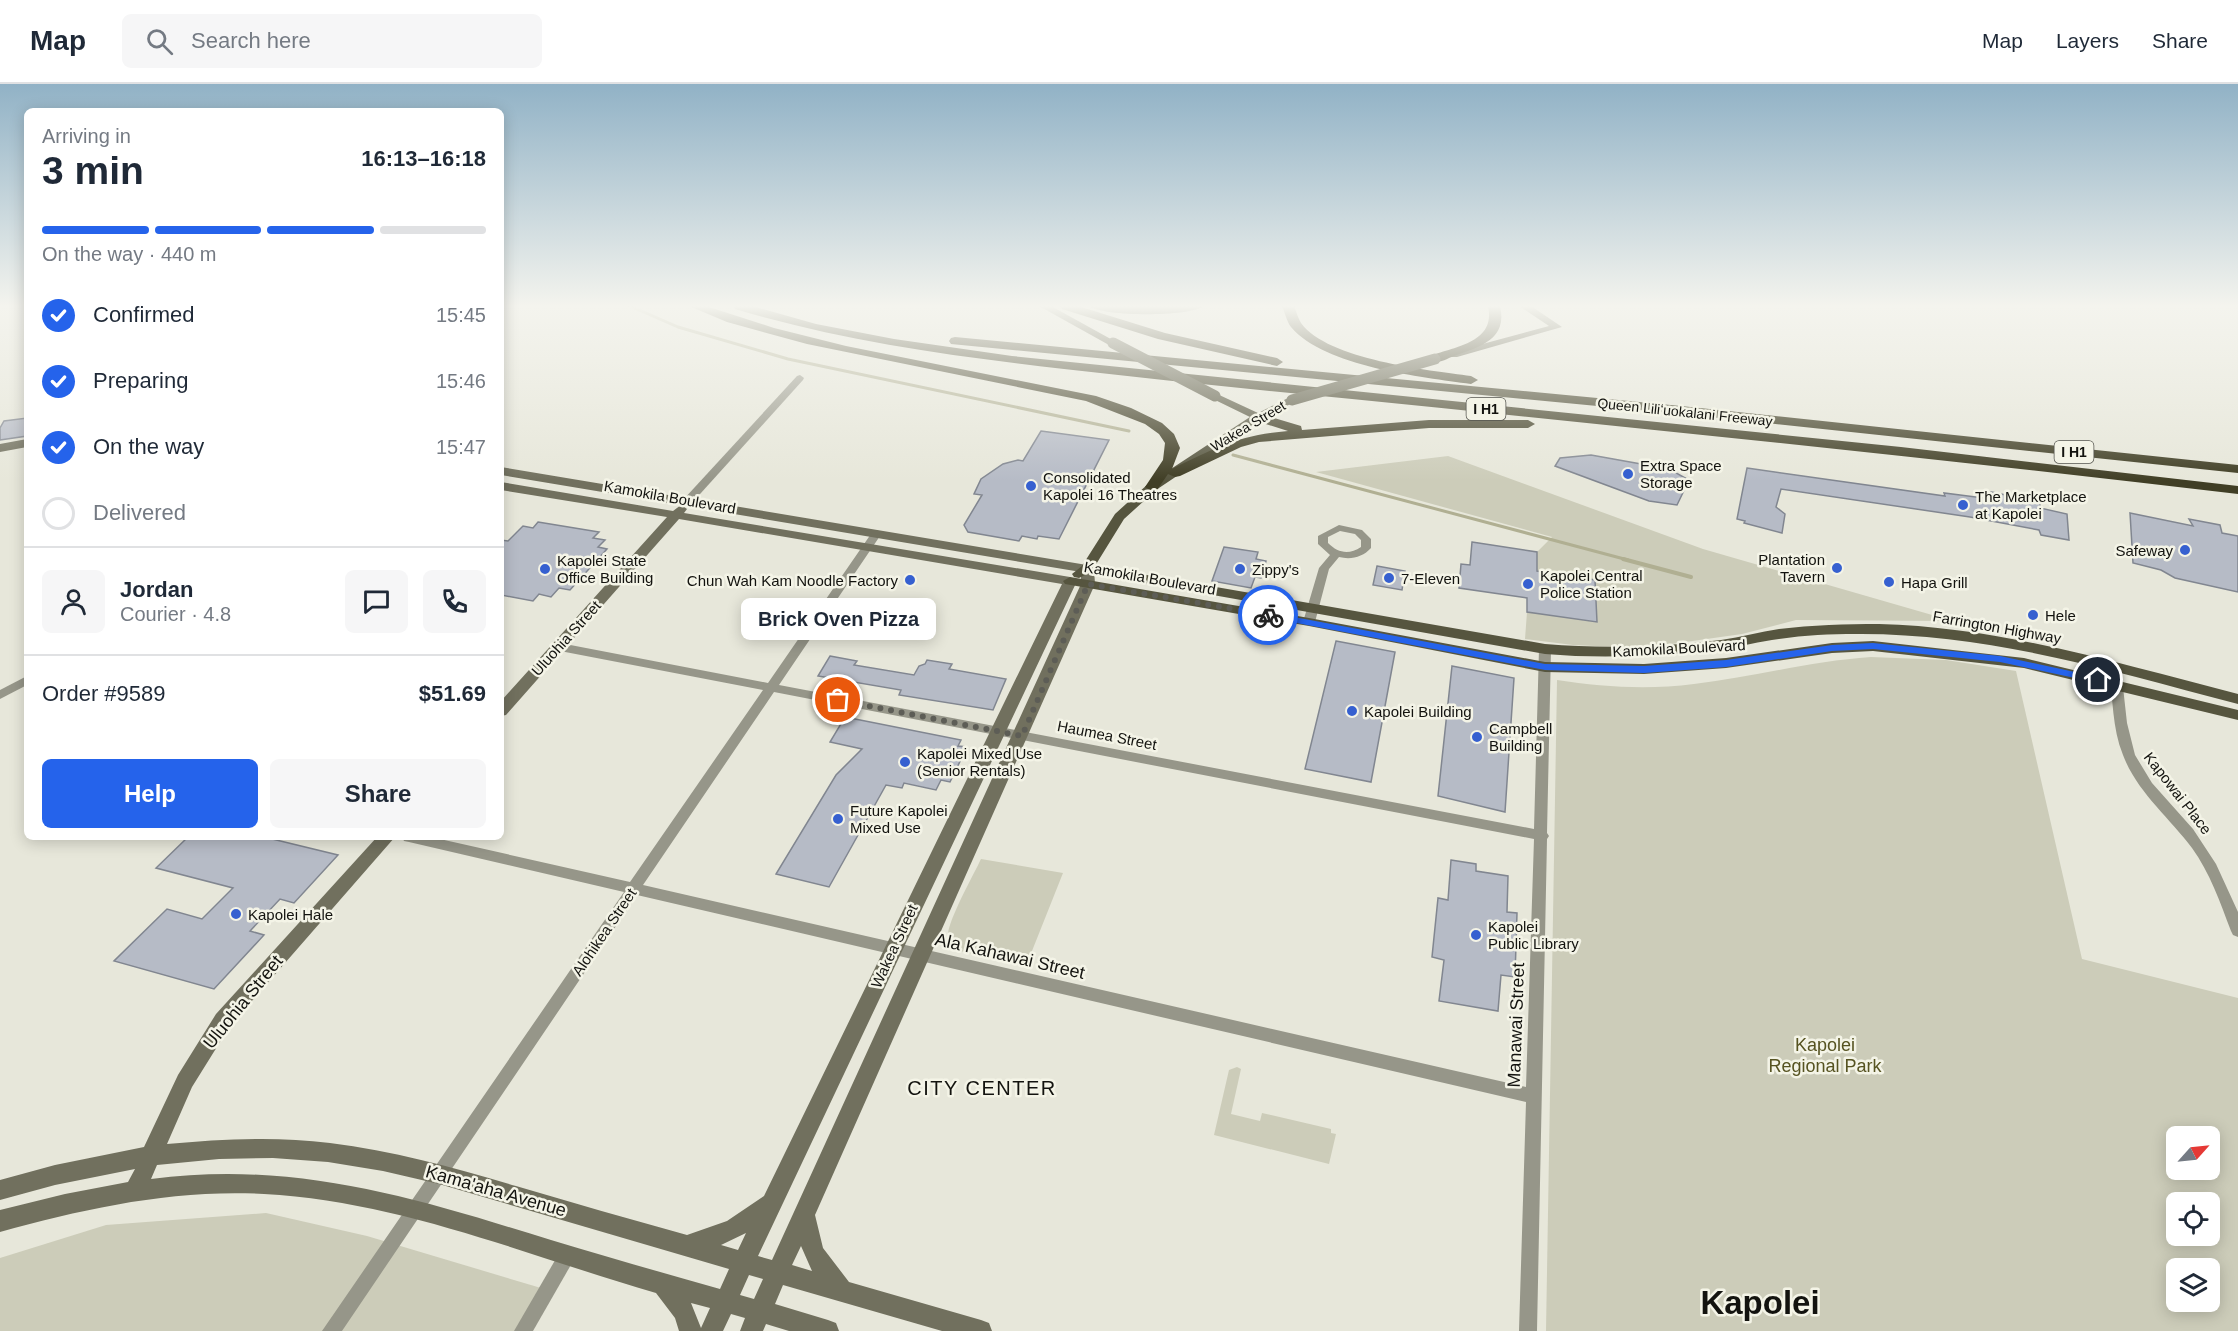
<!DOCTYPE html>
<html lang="en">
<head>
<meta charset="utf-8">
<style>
  :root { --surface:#fff; --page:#f6f6f7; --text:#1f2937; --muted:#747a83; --line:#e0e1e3; --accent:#2563eb }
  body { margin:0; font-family:Helvetica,sans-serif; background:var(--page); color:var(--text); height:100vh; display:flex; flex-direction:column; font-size:22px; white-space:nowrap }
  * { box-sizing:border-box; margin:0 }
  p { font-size:20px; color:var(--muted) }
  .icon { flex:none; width:33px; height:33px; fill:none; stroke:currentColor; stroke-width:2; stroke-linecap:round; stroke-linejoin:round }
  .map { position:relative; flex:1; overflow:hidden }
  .sheet { position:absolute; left:24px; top:24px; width:480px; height:732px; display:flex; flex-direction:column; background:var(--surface); border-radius:9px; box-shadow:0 3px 15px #0003 }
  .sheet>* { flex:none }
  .needle { width:39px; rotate:63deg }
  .fabs { position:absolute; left:2166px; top:1042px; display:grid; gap:12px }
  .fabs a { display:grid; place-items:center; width:54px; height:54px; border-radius:9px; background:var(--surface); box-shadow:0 3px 15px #0003; font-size:30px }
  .pin { position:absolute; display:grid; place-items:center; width:51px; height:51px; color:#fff; margin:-26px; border:3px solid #fff; border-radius:50%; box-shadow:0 2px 6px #0007 }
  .courier { position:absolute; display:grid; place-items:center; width:60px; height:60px; margin:-30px; border:4px solid #2563eb; border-radius:50%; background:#fff; color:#222; box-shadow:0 2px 8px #0007 }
  .bubble { position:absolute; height:42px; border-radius:9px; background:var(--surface); box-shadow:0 3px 15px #0003; font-size:20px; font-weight:600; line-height:42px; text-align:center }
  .head em { font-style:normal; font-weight:600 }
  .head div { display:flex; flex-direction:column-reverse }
  .head { display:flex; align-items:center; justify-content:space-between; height:102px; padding:0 18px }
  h1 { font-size:39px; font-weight:600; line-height:45px }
  .bar { display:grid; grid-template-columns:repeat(4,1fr); gap:9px 6px; align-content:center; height:72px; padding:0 18px }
  .bar i { height:8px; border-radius:4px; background:var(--line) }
  .bar .on { background:var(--accent) }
  .bar p { grid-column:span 4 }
  .line { display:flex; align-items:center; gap:15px; padding:0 18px; border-top:2px solid var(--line) }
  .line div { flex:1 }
  .round { display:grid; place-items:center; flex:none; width:63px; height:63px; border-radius:9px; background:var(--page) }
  ol { padding:0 18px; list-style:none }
  li { display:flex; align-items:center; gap:18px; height:66px }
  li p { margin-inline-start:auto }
  li .icon { padding:6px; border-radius:50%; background:var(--accent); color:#fff; stroke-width:4 }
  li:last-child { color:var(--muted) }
  li i { width:33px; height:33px; border:3px solid var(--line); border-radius:50% }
  .button { display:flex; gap:12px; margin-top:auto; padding:12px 18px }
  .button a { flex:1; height:69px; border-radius:9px; background:var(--accent); color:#fff; font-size:24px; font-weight:600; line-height:69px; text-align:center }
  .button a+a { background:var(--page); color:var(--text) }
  header { display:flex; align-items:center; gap:36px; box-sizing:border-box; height:84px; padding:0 30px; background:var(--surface); border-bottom:2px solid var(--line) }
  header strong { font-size:28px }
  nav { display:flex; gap:33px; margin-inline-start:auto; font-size:21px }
  .search { width:420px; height:54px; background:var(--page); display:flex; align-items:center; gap:15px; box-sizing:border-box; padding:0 21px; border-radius:9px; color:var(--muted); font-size:22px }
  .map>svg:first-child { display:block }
</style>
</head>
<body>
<header>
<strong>Map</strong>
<div class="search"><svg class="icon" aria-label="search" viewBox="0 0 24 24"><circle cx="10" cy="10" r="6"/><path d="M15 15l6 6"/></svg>Search here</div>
<nav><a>Map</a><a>Layers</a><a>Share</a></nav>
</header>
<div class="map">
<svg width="2238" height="1247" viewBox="0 0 2238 1247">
  <rect width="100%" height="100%" fill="#e7e7da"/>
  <g fill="#ccccb9" fill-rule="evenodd">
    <polygon points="1448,372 1703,465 1953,537 1796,536 1742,550 1671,560 1617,563 1573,561 1525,555 1527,528 1597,538 1595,496 1537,487 1537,468 1552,453 1316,388"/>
    <path d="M1871,573L1946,576L2016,587L2082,875L2238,914V1247H1546L1557,596C1602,603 1648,606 1694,600C1753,593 1811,577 1871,573ZM2176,1053H2210V1086H2176ZM2176,1119H2210V1152H2176ZM2176,1185H2210V1218H2176Z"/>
    <path d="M981,775L1063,789L1030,872L1020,869L1016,880L960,867C954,863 949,859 948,852C947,838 974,790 981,775Z"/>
    <polygon points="1237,983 1241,985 1231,1030 1260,1037 1262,1029 1331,1045 1331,1049 1336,1050 1329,1080 1214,1051 1229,986"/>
    <polygon points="266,1129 367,1152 541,1204 518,1247 0,1247 0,1174 106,1141"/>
  </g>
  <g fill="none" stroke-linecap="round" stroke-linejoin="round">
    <g stroke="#b0af92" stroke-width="3">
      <polyline points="630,222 678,243 788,275 1129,347"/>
      <polyline points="1233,371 1628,476"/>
    </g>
    <polyline stroke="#b0af92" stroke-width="4" points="1623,475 1691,493"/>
  </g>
  <g fill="#b6bbc6" stroke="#818690" stroke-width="1.5">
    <polygon points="27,334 27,352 0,356 0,344 4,337"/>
    <polygon points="1041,347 1109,356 1059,455 1038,452 1037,455 1022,452 1019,457 968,448 964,441 982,411 974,410 981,395 1003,380 1018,376 1023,377"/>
    <polygon points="1591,371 1669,385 1689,396 1677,421 1649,417 1555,382 1560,374"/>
    <polygon points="1747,384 1945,412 1944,409 1991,415 1991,408 2040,418 2040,424 2067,430 2069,456 2041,451 2039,446 1970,433 1781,405 1776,423 1785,430 1782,449 1744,439 1745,437 1737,435"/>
    <polygon points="2130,429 2193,442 2189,435 2220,441 2222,449 2238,452 2238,508 2175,494 2161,486 2133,479"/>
    <polygon points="538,438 599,448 593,454 605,456 598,463 607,465 570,506 559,504 551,513 539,510 533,517 501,511 501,456 508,457 523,442 533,444"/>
    <polygon points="1472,458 1537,468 1537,487 1595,496 1597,538 1527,528 1527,514 1459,504 1461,480 1470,481"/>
    <polygon points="1224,463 1258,468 1256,475 1266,477 1261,494 1255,493 1251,504 1212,497"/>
    <polygon points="1377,482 1405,487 1402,506 1373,501"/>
    <polygon points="1336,557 1395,568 1371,698 1305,685"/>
    <polygon points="830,572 857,577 854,581 914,591 919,582 925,580 927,576 952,580 949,585 1006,595 993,626 899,611 901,606 818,592"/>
    <polygon points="1452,582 1514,594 1505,728 1438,712"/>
    <polygon points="845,633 961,656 958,662 967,663 950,698 941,696 936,706 904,699 902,704 886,701 829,803 776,790 836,691 862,665 830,658"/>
    <polygon points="188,753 264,753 338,771 294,819 280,815 250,847 264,851 214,905 114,877 167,825 202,835 233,804 156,784"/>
    <polygon points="1451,776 1476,780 1476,787 1508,792 1507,828 1517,829 1515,893 1501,891 1498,927 1439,917 1444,876 1432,873 1438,814 1448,816"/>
  </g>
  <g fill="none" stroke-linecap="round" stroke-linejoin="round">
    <g fill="#969689" fill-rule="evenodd">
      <polygon points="800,291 804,294 803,296 691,420 683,420 683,416 797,292"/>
      <path d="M1339,441L1362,446L1371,455V464C1363,473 1351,476 1339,473L1329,485L1315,538L1313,541H1305L1303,538L1319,484L1330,471L1318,460V452ZM1340,447L1355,450L1361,456V463C1349,471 1338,469 1328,459V453Z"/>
      <path d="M877,446L882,449L779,601L1534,745L1539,565L1545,561L1549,562L1551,565L1547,749L1549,752L1547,755L1537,1247H1519L1526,1018L637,811L342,1247H322L624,808L409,758L404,757L402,753H431L630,798L763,606L560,567L554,563L556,560L560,559L768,599L873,447ZM774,608L1534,755L1526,1003L643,801Z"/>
      <path d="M2115,581L2121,585L2127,639L2135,671L2152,699L2193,745L2216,780L2238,828V853L2233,851L2231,847C2220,818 2210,789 2192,764C2169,733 2137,708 2123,671C2112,644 2113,614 2109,585Z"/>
      <polygon points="27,592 27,601 0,615 0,606"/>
      <polygon points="567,1163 573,1166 576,1172 533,1247 514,1247 561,1166"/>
    </g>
    <g fill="#71705e" fill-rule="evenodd">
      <polygon points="27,355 27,363 0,368 0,360"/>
      <path d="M501,383L1087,481L1094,485L1095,500L815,1131L823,1164L849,1198L981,1236L989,1239L992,1247H942L783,1201L775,1220L828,1236L836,1239L839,1247H789L766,1240L763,1247H740L745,1234L731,1230L723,1247H679L675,1234L656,1209C528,1172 399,1117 264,1110C175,1105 86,1124 0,1148V1126L65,1110L128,1098L135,1085L55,1101L0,1116V1096L55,1081L144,1063L178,991L216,930L377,753H395L230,942L192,1003L167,1060C221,1055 276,1052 330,1059C394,1067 455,1084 516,1102C573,1119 630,1135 687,1151L727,1137L764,1112L1062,500L679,435L506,631L501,632V617L667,433L501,406V398L673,427L681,421L687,425L684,429L1070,493L1077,497L758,1172L772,1176L1081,500V488L501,391ZM273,1074L328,1078L383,1087L439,1100L729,1185L720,1205C663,1189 608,1173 551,1156C415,1114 295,1076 151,1095L157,1081L219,1075ZM746,1149L738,1166L721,1161ZM801,1162L812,1187L792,1181ZM749,1191L763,1195L754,1215L740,1211ZM691,1219L710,1224L701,1244Z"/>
    </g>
    <g fill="#56553f" fill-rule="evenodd">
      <polygon points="1039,222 1051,222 1118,259 1109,261"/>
      <path d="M1089,222H1204C1189,233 1104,233 1089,222Z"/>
      <polygon points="1519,222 1531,222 1562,243 1457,273 1449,273 1449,269 1549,242"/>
      <path d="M1215,309L1258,329L1288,314H1296L1298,316L1262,335L1156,406L1124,435L1095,482L1545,560C1604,565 1663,563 1721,556C1741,553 1760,548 1779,545C1812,541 1846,540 1879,540C2002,543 2120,580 2238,610V620C2112,587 1988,549 1856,550C1830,550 1805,551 1779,555C1760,557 1741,563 1721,565C1663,572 1604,575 1545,570L1089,489L1079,494L1074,493L1072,490L1082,482L1115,430L1148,400L1250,333L1211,314V310Z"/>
      <polygon points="1070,493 1309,534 1545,578 1644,580 1726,574 1832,559 1873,557 2024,574 2238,626 2238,636 2024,584 1873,567 1832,569 1726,584 1644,590 1545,588 1309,542 1065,500 1063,497"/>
    </g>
    <g fill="#403e25" fill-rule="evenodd">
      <path d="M689,222H706L774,244L846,262L1096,312L1131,324L1162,339L1174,350L1180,364L1172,385C1215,364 1239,351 1288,347L1253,336L1251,333L1253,330L1258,329L1301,342L1302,346L1429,336H1528L1535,340L1528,344H1429L1259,358L1241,363L1180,392L1175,393L1168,390L1157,406L1152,407L1145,403L1163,376L1165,359L1159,350L1145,340L1086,317L807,260L727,238Z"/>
      <path d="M733,222H752L816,240L894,255L1012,272L1901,363L2238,402V410C1943,375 1647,345 1352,315C1256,306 1160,296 1064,285C952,272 842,257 735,225Z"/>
      <polygon points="1060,222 1078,222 1165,249 1277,274 1283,278 1277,282 1158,255 1062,225"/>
      <path d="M1282,222H1294C1296,227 1298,234 1301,239C1328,276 1428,286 1471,292L1478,296L1471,300C1422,293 1325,283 1291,243C1287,238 1285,229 1282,222Z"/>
      <path d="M1488,222H1500C1508,255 1480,263 1454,272C1446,275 1439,280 1430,278L1429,275L1430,272C1457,262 1496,258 1488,222Z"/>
      <polygon points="955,253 1681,322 2238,381 2238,389 1681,330 951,260 949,257 951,254"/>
    </g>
    <g stroke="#56553f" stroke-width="11">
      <polyline points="1113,259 1215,312"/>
      <polyline points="1292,316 1435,275"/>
    </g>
  </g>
  <linearGradient id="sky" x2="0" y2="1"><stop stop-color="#91b2c6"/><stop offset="0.56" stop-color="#f4f4ee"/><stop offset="1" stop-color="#f4f4ee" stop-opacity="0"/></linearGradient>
  <rect width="2238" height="397" fill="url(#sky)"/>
  <polygon fill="#2563eb" points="1268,528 1545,580 1644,582 1726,576 1832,561 1873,559 2000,572 2098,593 2103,596 2098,599 2000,578 1873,565 1832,567 1726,583 1644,589 1545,586 1265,533 1264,531"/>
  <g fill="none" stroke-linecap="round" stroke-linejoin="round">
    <polyline stroke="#5d5d56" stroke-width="6" stroke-dasharray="0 10.8" points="838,616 1022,652 1088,500 1268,531"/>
  </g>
  <g fill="#3660d0" stroke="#f4f4e7" stroke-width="2">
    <circle cx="1628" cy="390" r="6"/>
    <circle cx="1031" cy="402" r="6"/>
    <circle cx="1963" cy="421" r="6"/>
    <circle cx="2185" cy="466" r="6"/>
    <circle cx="1837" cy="484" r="6"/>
    <circle cx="545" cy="485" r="6"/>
    <circle cx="1240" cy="485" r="6"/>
    <circle cx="1389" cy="494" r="6"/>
    <circle cx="910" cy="496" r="6"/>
    <circle cx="1889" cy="498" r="6"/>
    <circle cx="1528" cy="500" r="6"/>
    <circle cx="2033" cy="531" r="6"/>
    <circle cx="1352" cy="627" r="6"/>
    <circle cx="1477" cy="653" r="6"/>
    <circle cx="905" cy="678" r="6"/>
    <circle cx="838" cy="735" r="6"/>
    <circle cx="236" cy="830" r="6"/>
    <circle cx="1476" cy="851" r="6"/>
  </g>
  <g text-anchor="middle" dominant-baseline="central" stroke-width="5" stroke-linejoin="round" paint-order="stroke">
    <g fill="#f4f4e7" stroke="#565650" stroke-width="1.5">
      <rect x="1466.5" y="314" width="39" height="22" rx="4.5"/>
      <rect x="2054.5" y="357" width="39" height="22" rx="4.5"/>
    </g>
    <g font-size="14" font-weight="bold" fill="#13130f">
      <text x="1486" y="325">I H1</text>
      <text x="2074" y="368">I H1</text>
    </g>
    <g font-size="14" fill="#13130f" stroke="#f4f4e7">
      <text transform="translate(1685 328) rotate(6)">Queen Liliʻuokalani Freeway</text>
      <text transform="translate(1248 342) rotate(-31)">Wakea Street</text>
    </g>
    <g font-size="15" fill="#13130f" stroke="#f4f4e7" text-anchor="start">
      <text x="1640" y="381">Extra Space<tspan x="1640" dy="17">Storage</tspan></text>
      <text x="1043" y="393">Consolidated<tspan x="1043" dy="17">Kapolei 16 Theatres</tspan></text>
      <text x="1975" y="412">The Marketplace<tspan x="1975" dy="17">at Kapolei</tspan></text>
      <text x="2173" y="466" text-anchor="end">Safeway</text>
      <text x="1825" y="475" text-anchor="end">Plantation<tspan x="1825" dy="17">Tavern</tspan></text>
      <text x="557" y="476">Kapolei State<tspan x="557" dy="17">Office Building</tspan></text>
      <text x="1252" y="485">Zippy's</text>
      <text x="1540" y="491">Kapolei Central<tspan x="1540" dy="17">Police Station</tspan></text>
      <text x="1401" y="494">7-Eleven</text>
      <text x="898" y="496" text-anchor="end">Chun Wah Kam Noodle Factory</text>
      <text x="1901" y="498">Hapa Grill</text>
      <text x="2045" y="531">Hele</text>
      <text x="1364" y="627">Kapolei Building</text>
      <text x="1489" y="644">Campbell<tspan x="1489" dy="17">Building</tspan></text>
      <text x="917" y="669">Kapolei Mixed Use<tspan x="917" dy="17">(Senior Rentals)</tspan></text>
      <text x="850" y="726">Future Kapolei<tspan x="850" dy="17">Mixed Use</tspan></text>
      <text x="248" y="830">Kapolei Hale</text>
      <text x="1488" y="842">Kapolei<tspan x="1488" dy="17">Public Library</tspan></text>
    </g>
    <g font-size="15" fill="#13130f" stroke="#f4f4e7">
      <text transform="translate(670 413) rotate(10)">Kamokila Boulevard</text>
      <text transform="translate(1150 494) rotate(10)">Kamokila Boulevard</text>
      <text transform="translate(1997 543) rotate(10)">Farrington Highway</text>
      <text transform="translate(566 554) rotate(-48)">Uluohia Street</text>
      <text transform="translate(1679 564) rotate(-3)">Kamokila Boulevard</text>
      <text transform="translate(1107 651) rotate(11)">Haumea Street</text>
      <text transform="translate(2178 709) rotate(52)">Kapowai Place</text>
      <text transform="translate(604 848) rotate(-56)">Alohikea Street</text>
      <text transform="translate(894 862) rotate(-65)">Wakea Street</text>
    </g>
    <g font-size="18" fill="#13130f" stroke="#f4f4e7">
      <text transform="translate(1010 872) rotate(13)">Ala Kahawai Street</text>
      <text transform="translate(243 918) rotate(-51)">Uluohia Street</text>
      <text transform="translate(1516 941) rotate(-88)">Manawai Street</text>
      <text transform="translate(496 1107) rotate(16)">Kama'aha Avenue</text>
    </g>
    <g font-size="18" fill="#565321" stroke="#f4f4e7">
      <text x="1825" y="961">Kapolei<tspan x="1825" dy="21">Regional Park</tspan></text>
    </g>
    <g font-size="20" letter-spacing="1.5" fill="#13130f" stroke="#f4f4e7">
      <text x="982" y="1004">CITY CENTER</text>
    </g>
    <g font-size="33" font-weight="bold" fill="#13130f" stroke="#f4f4e7">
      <text x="1760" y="1218">Kapolei</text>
    </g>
  </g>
</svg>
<div class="fabs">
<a><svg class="needle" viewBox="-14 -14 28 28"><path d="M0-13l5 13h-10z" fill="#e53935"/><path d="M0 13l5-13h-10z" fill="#747a83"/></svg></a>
<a><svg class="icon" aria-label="locate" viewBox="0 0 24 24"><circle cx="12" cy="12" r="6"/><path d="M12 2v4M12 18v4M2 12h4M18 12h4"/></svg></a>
<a><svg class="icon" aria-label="layers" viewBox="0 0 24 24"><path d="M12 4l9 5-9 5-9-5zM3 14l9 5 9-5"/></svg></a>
</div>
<div class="pin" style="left:838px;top:616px;background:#ea580c"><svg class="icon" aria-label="bag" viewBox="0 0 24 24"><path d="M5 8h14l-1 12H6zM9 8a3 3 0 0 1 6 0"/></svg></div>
<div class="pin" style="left:2098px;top:596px;background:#1f2937"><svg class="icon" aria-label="home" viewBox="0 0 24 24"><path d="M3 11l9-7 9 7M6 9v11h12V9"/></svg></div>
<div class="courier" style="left:1268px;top:531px"><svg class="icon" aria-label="bike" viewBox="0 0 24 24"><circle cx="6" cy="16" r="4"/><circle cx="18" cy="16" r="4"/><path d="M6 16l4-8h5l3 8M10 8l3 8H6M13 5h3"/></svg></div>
<div class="bubble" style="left:741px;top:514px;width:195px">Brick Oven Pizza</div>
<section class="sheet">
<div class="head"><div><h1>3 min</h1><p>Arriving in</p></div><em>16:13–16:18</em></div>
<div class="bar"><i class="on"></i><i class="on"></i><i class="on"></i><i></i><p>On the way · 440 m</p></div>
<ol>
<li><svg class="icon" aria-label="check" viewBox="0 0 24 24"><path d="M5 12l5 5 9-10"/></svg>Confirmed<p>15:45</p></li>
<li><svg class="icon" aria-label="check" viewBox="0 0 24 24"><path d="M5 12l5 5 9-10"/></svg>Preparing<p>15:46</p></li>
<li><svg class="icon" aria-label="check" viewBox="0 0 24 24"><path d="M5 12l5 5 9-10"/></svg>On the way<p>15:47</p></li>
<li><i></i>Delivered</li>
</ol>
<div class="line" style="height:108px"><a class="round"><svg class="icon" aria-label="person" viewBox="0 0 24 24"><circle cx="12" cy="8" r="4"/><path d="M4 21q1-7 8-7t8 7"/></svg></a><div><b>Jordan</b><p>Courier · 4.8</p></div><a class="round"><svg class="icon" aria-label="chat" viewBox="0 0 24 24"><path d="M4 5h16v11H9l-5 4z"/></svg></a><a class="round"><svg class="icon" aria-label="phone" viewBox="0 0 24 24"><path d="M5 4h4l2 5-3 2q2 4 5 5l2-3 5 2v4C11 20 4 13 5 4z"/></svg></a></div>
<div class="line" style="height:78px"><div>Order #9589</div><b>$51.69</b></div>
<div class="button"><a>Help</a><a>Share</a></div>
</section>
</div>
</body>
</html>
